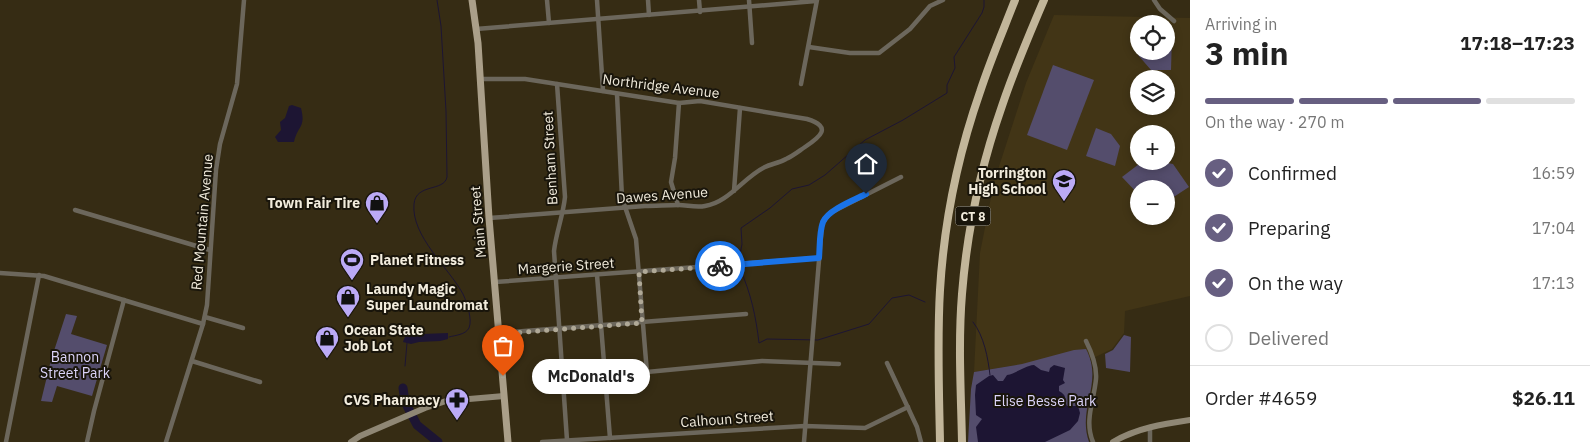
<!DOCTYPE html>
<html lang="en">
<head>
<meta charset="utf-8">
<style>
  :root { --surface:#fff; --page:#f2f2f2; --text:#222; --muted:#767676; --line:#e0e0e0; --accent:#675f81 }
  body { margin:0; font-family:"IBM Plex Sans",sans-serif; background:var(--page); color:var(--text); height:100vh; display:flex; flex-direction:column; font-size:19px; white-space:nowrap }
  * { box-sizing:border-box; margin:0 }
  p { font-size:16px; color:var(--muted) }
  .icon { flex:none; width:28px; height:28px; fill:none; stroke:currentColor; stroke-width:2; stroke-linecap:round; stroke-linejoin:round }
  .map { position:relative; flex:1; overflow:hidden }
  .panel { display:flex; flex-direction:column; background:var(--surface); width:400px }
  .panel>* { flex:none }
  .tools { position:absolute; left:1130px; top:15px; display:grid; gap:10px }
  .tools a { display:grid; place-items:center; width:45px; height:45px; border-radius:50%; background:var(--surface); box-shadow:0 2px 8px #0003; font-size:25px }
  .pin { position:absolute; display:grid; place-items:center; width:42px; height:42px; color:#fff; margin:-51px -21px; border-radius:50% 50% 50% 0; rotate:-45deg; box-shadow:0 0 5px #0007 }
  .pin .icon { rotate:45deg }
  .courier { position:absolute; display:grid; place-items:center; width:50px; height:50px; margin:-25px; border:4px solid #1a73e8; border-radius:50%; background:#fff; color:#222; box-shadow:0 1px 6px #0007 }
  .bubble { position:absolute; height:35px; border-radius:18px; background:var(--surface); box-shadow:0 2px 8px #0003; font-size:16px; font-weight:700; line-height:35px; text-align:center }
  .headline em { font-style:normal; font-weight:700 }
  .headline div { display:flex; flex-direction:column-reverse }
  .headline { display:flex; align-items:center; justify-content:space-between; height:85px; padding:0 15px }
  h1 { font-size:32px; font-weight:700; line-height:38px }
  .bar { display:grid; grid-template-columns:repeat(4,1fr); gap:8px 5px; align-content:center; height:60px; padding:0 15px }
  .bar i { height:6px; border-radius:4px; background:var(--line) }
  .bar .selected { background:var(--accent) }
  .bar p { grid-column:span 4 }
  .line { display:flex; align-items:center; gap:12px; padding:0 15px; border-top:1px solid var(--line) }
  .line div { flex:1 }
  ol { padding:0 15px; list-style:none }
  li { display:flex; align-items:center; gap:15px; height:55px }
  li p { margin-inline-start:auto }
  li .icon { padding:5px; border-radius:50%; background:var(--accent); color:#fff; stroke-width:4 }
  li:last-child { color:var(--muted) }
  li i { width:28px; height:28px; border:2px solid var(--line); border-radius:50% }
  main { display:flex; flex:1; min-height:0 }
  .map>svg:first-child { display:block }
</style>
</head>
<body>
<main>
<div class="map">
<svg width="1190" height="442" viewBox="0 0 1190 442">
  <rect width="100%" height="100%" fill="#362c14"/>
  <path fill="#423516" fill-rule="evenodd" d="M1054,15L1190,18V296L1125,311L1124,333L1112,349L1091,359L1023,364L974,372L980,253L994,182L1026,83ZM1139,24H1166V51H1139ZM1139,79H1166V106H1139ZM1139,134H1166V161H1139ZM1139,189H1166V216H1139Z"/>
  <g fill="#544d6c">
    <polygon points="1166,37 1172,37 1171,70 1151,70 1138,55 1139,50 1139,51 1166,51"/>
    <polygon points="1053,65 1094,80 1067,150 1027,135"/>
    <polygon points="1096,128 1111,134 1120,146 1115,166 1086,156"/>
    <polygon points="1143,161 1157,161 1173,164 1189,187 1166,202 1166,189 1139,189 1139,195 1122,177"/>
    <polygon points="66,314 77,316 71,334 107,345 92,396 57,386 52,402 41,401 51,360"/>
    <polygon points="1124,335 1131,337 1130,372 1106,368 1105,354 1113,350"/>
    <path d="M1086,349C1104,383 1077,407 1089,442H968L971,389L974,372L1022,364L1074,350Z"/>
  </g>
  <g fill="#1d1533">
    <path d="M292,105L301,108C306,128 298,125 294,142H278L275,137L281,130L280,122L285,118L289,106Z"/>
    <path d="M416,330L426,331L422,333V334L448,333V339L440,341L419,342L411,344L403,342C405,335 409,332 416,330Z"/>
    <path d="M1034,365L1041,370L1049,372L1050,368L1054,365L1065,368L1063,380L1065,383L1059,386V391C1068,396 1064,399 1067,406H1078L1080,413L1078,421L1070,430L1045,442H978L976,427L982,419L976,415L975,395L976,385L989,376L993,375L998,381H1003L1007,375C1017,373 1024,366 1034,365Z"/>
  </g>
  <g fill="none" stroke-linecap="round" stroke-linejoin="round">
    <g stroke="#1d1533" stroke-width="1">
      <path d="M437,0L441,26L446,111L447,177C444,192 416,183 414,204C411,236 449,268 463,294C466,300 467,306 469,312C470,317 471,323 469,328C465,335 456,335 449,337"/>
      <polyline points="739,260 742,244 741,228 770,208 792,189 809,185 825,175 865,140 903,120 947,93 947,85 955,68 954,57 982,13 984,7 984,0"/>
      <path d="M740,269C751,293 756,317 759,343L767,339L818,340L869,324L892,298L909,295L925,302"/>
      <path d="M973,322C984,336 988,358 990,375"/>
      <polyline points="405,366 407,343"/>
    </g>
    <polyline stroke="#1d1533" stroke-width="9" points="403,388 405,402 417,425 438,442"/>
    <g stroke="#6c675c" stroke-width="4.5">
      <polyline points="547,0 549,23"/>
      <polyline points="597,0 603,91"/>
      <polyline points="648,0 649,15"/>
      <polyline points="699,0 700,12"/>
      <polyline points="749,0 752,43"/>
      <polyline points="1154,0 1160,9 1174,21"/>
      <polyline points="476,29 816,1"/>
      <polyline points="809,47 850,53 879,53 910,29 930,6 943,0"/>
      <path d="M481,79H525L679,103L700,101L807,119C833,127 820,137 805,147C799,151 793,156 786,159C779,163 771,164 765,167C743,178 729,202 705,206C696,208 687,205 679,205C667,205 656,206 645,206C593,210 541,214 489,218"/>
      <path d="M557,84L565,197C563,216 556,233 554,251L567,440"/>
      <polyline points="801,84 817,0"/>
      <polyline points="617,94 622,198 636,239 647,373"/>
      <polyline points="734,191 740,108"/>
      <polyline points="678,205 671,182 675,158 679,103"/>
      <polyline points="75,210 210,250"/>
      <polyline points="0,273 44,276 203,324"/>
      <polyline points="597,275 610,438"/>
      <polyline points="495,282 819,258"/>
      <polyline points="205,317 243,328"/>
      <polyline points="499,333 746,314"/>
      <path d="M1086,341C1092,353 1097,366 1096,379C1094,401 1084,421 1093,442"/>
      <polyline points="192,361 260,382"/>
      <polyline points="887,363 917,427 921,442"/>
      <polyline points="605,376 762,361 839,364"/>
      <polyline points="6,442 39,275"/>
      <polyline points="87,442 94,411 124,300"/>
      <polyline points="166,442 203,324 207,305 216,170 220,144 237,84 244,0"/>
      <polyline points="542,442 805,426 865,428 908,407"/>
      <polyline points="804,442 822,224 830,213 901,177"/>
      <polyline points="1150,442 1150,427"/>
    </g>
    <g stroke="#8f8775" stroke-width="6">
      <polyline points="351,442 360,436 425,408 446,401 504,396"/>
      <path d="M1113,442C1137,428 1163,424 1190,420"/>
    </g>
    <polyline stroke="#aa9f89" stroke-width="7" points="472,0 478,43 489,218 508,442"/>
    <g stroke="#c2b69a" stroke-width="8">
      <path d="M940,442C939,391 937,340 940,290C944,223 958,155 980,92C990,61 1003,31 1015,0"/>
      <path d="M962,442C961,393 958,343 962,294C967,231 981,166 1002,106C1014,70 1029,35 1044,0"/>
    </g>
  </g>
  <g fill="none" stroke-linecap="round" stroke-linejoin="round">
    <polyline stroke="#b0a997" stroke-width="5" stroke-dasharray="0 9" points="503,376 499,334 642,323 639,272 720,266"/>
    <path stroke="#1a73e8" stroke-width="6" d="M720,266L819,258C820,247 819,233 823,222C828,210 854,200 866,194"/>
  </g>
  <defs>
    <g id="school-pin" transform="scale(1.25)"><path d="M0 17L-7.5 6A9.5 9.5 0 1 1 7.5 6Z" fill="#bbaaf6" stroke="#19150b"/><path d="M0-5L7-2L0 1L-7-2ZM-4 1L0 2.5L4 1V4Q0 6-4 4Z" fill="#111"/></g>
    <g id="shop-pin" transform="scale(1.25)"><path d="M0 17L-7.5 6A9.5 9.5 0 1 1 7.5 6Z" fill="#bbaaf6" stroke="#19150b"/><path d="M-5-2.5h2.3a2.7 3.5 0 0 1 5.4 0H5L5.5 6h-11ZM-1.5-2.5h3a1.5 2.3 0 0 0-3 0Z" fill="#111"/></g>
    <g id="stadium-pin" transform="scale(1.25)"><path d="M0 17L-7.5 6A9.5 9.5 0 1 1 7.5 6Z" fill="#bbaaf6" stroke="#19150b"/><path d="M0-5a6.5 5 0 1 0 0 10a6.5 5 0 1 0 0-10ZM-3.5-1.8h7v3.6h-7Z" fill="#111"/></g>
    <g id="pharmacy-pin" transform="scale(1.25)"><path d="M0 17L-7.5 6A9.5 9.5 0 1 1 7.5 6Z" fill="#bbaaf6" stroke="#19150b"/><path d="M-2-6h4v4h4v4h-4v4h-4v-4h-4v-4h4Z" fill="#111"/></g>
  </defs>
  <g fill-rule="evenodd">
    <use href="#school-pin" x="1064" y="181"/>
    <use href="#shop-pin" x="377" y="203"/>
    <use href="#stadium-pin" x="352" y="260"/>
    <use href="#shop-pin" x="348" y="297"/>
    <use href="#shop-pin" x="327" y="338"/>
    <use href="#pharmacy-pin" x="457" y="400"/>
  </g>
  <g text-anchor="middle" dominant-baseline="central" stroke-width="4" stroke-linejoin="round" paint-order="stroke">
    <rect fill="#19150b" stroke="#b1ac9e" stroke-width="1" x="955.5" y="206.5" width="35" height="19" rx="4"/>
    <g font-size="12" font-weight="bold" fill="#f2ecdd">
      <text x="973" y="216">CT 8</text>
    </g>
    <g font-size="14" fill="#f2ecdd" stroke="#19150b">
      <text transform="translate(661 86) rotate(7)">Northridge Avenue</text>
      <text transform="translate(550 158) rotate(-93)">Benham Street</text>
      <text transform="translate(662 195) rotate(-4)">Dawes Avenue</text>
      <text transform="translate(202 222) rotate(-85)">Red Mountain Avenue</text>
      <text transform="translate(478 222) rotate(-95)">Main Street</text>
      <text transform="translate(566 266) rotate(-4)">Margerie Street</text>
      <text transform="translate(727 419) rotate(-4)">Calhoun Street</text>
    </g>
    <g font-size="14" font-weight="bold" fill="#f2ecdd" stroke="#19150b" text-anchor="end">
      <text x="1046" y="173">Torrington<tspan x="1046" dy="16">High School</tspan></text>
      <text x="360" y="203">Town Fair Tire</text>
      <text x="370" y="260" text-anchor="start">Planet Fitness</text>
      <text x="366" y="289" text-anchor="start">Laundy Magic<tspan x="366" dy="16">Super Laundromat</tspan></text>
      <text x="344" y="330" text-anchor="start">Ocean State<tspan x="344" dy="16">Job Lot</tspan></text>
      <text x="440" y="400">CVS Pharmacy</text>
    </g>
    <g font-size="14" fill="#dcd4fa" stroke="#19150b">
      <text x="75" y="357">Bannon<tspan x="75" dy="16">Street Park</tspan></text>
      <text x="1045" y="401">Elise Besse Park</text>
    </g>
  </g>
</svg>
<div class="tools">
<a><svg class="icon" aria-label="locate" viewBox="0 0 24 24"><circle cx="12" cy="12" r="6"/><path d="M12 2v4M12 18v4M2 12h4M18 12h4"/></svg></a>
<a><svg class="icon" aria-label="layers" viewBox="0 0 24 24"><path d="M12 4l9 5-9 5-9-5zM3 14l9 5 9-5"/></svg></a>
<a>+</a>
<a>−</a>
</div>
<div class="pin" style="left:503px;top:376px;background:#ea580c"><svg class="icon" aria-label="bag" viewBox="0 0 24 24"><path d="M5 8h14l-1 12H6zM9 8a3 3 0 0 1 6 0"/></svg></div>
<div class="pin" style="left:866px;top:194px;background:#1f2937"><svg class="icon" aria-label="home" viewBox="0 0 24 24"><path d="M3 11l9-7 9 7M6 9v11h12V9"/></svg></div>
<div class="courier" style="left:720px;top:266px"><svg class="icon" aria-label="bike" viewBox="0 0 24 24"><circle cx="6" cy="16" r="4"/><circle cx="18" cy="16" r="4"/><path d="M6 16l4-8h5l3 8M10 8l3 8H6M13 5h3"/></svg></div>
<div class="bubble" style="left:532px;top:359px;width:118px">McDonald's</div>
</div>
<section class="panel">
<div class="headline"><div><h1>3 min</h1><p>Arriving in</p></div><em>17:18–17:23</em></div>
<div class="bar"><i class="selected"></i><i class="selected"></i><i class="selected"></i><i></i><p>On the way · 270 m</p></div>
<ol>
<li><svg class="icon" aria-label="check" viewBox="0 0 24 24"><path d="M5 12l5 5 9-10"/></svg>Confirmed<p>16:59</p></li>
<li><svg class="icon" aria-label="check" viewBox="0 0 24 24"><path d="M5 12l5 5 9-10"/></svg>Preparing<p>17:04</p></li>
<li><svg class="icon" aria-label="check" viewBox="0 0 24 24"><path d="M5 12l5 5 9-10"/></svg>On the way<p>17:13</p></li>
<li><i></i>Delivered</li>
</ol>
<div class="line" style="height:65px"><div>Order #4659</div><b>$26.11</b></div>
</section>
</main>
</body>
</html>
